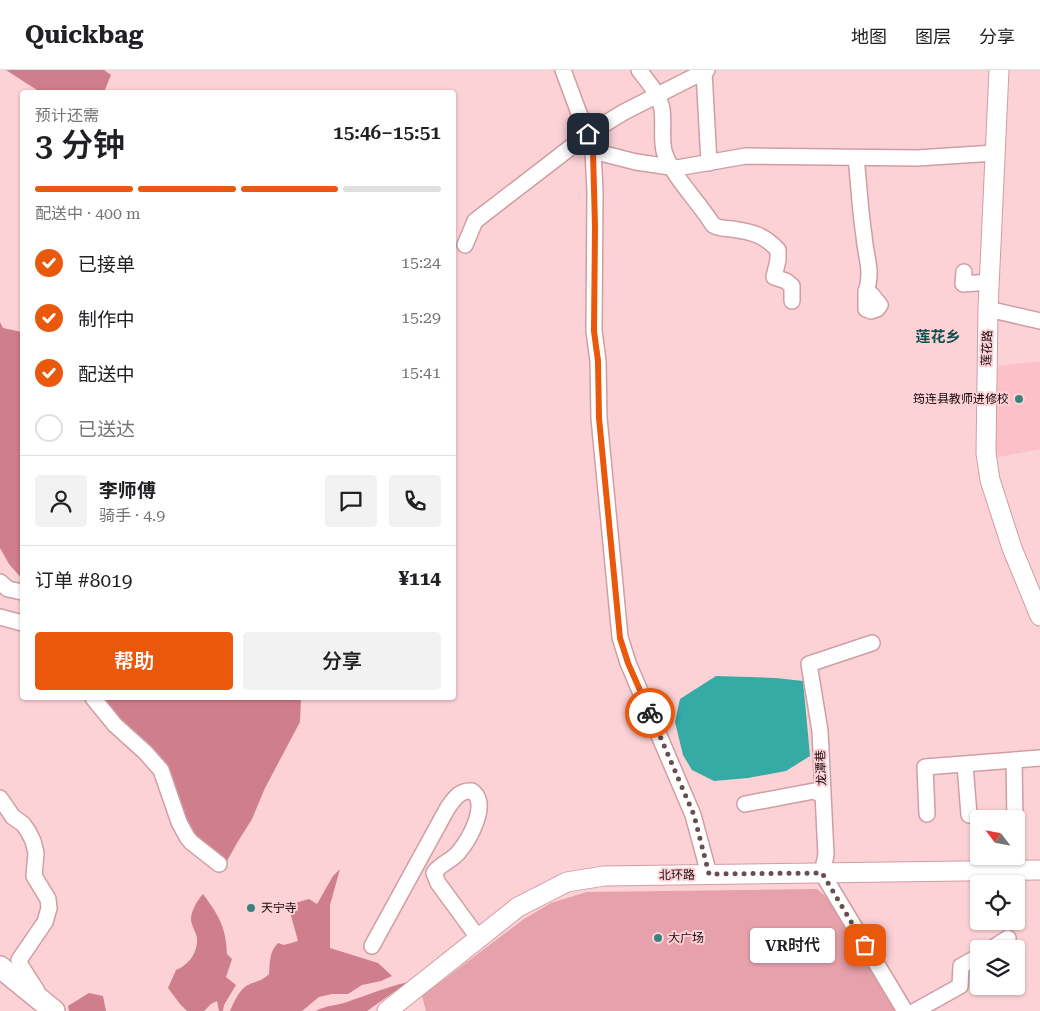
<!DOCTYPE html>
<html lang="zh">
<head>
<meta charset="utf-8">
<style>
  :root { --surface:#fff; --page:#f2f2f2; --text:#202124; --muted:#757577; --line:#e0e0e0; --accent:#ea580c }
  body { margin:0; font-family:"Roboto Serif","Noto Sans SC",serif; background:var(--page); color:var(--text); height:100vh; display:flex; flex-direction:column; font-size:19px; white-space:nowrap }
  * { box-sizing:border-box; margin:0 }
  p { font-size:16px; color:var(--muted) }
  .icon { flex:none; width:28px; height:28px; fill:none; stroke:currentColor; stroke-width:2; stroke-linecap:round; stroke-linejoin:round }
  .map { position:relative; flex:1; overflow:hidden }
  .sheet { position:absolute; left:20px; top:20px; width:436px; height:610px; display:flex; flex-direction:column; background:var(--surface); border-radius:5px; box-shadow:0 1px 4px #0004 }
  .sheet>* { flex:none }
  .needle { width:32px; rotate:302deg }
  .buttons { position:absolute; left:970px; top:740px; display:grid; gap:10px }
  .buttons a { display:grid; place-items:center; width:55px; height:55px; border-radius:5px; background:var(--surface); box-shadow:0 1px 4px #0004; font-size:25px }
  .pin { position:absolute; display:grid; place-items:center; width:42px; height:42px; color:#fff; margin:-21px; border-radius:10px; box-shadow:0 2px 8px #0006 }
  .courier { position:absolute; display:grid; place-items:center; width:50px; height:50px; margin:-25px; border:4px solid #ea580c; border-radius:50%; background:#fff; color:#222; box-shadow:0 1px 6px #0007 }
  .bubble { position:absolute; height:35px; border-radius:5px; background:var(--surface); box-shadow:0 1px 4px #0004; font-size:16px; font-weight:600; line-height:35px; text-align:center }
  .summary em { font-style:normal; font-weight:600 }
  .summary div { display:flex; flex-direction:column-reverse }
  .summary { display:flex; align-items:center; justify-content:space-between; height:85px; padding:0 15px }
  h1 { font-size:32px; font-weight:600; line-height:38px }
  .bar { display:grid; grid-template-columns:repeat(4,1fr); gap:8px 5px; align-content:center; height:60px; padding:0 15px }
  .bar i { height:6px; border-radius:4px; background:var(--line) }
  .bar .active { background:var(--accent) }
  .bar p { grid-column:span 4 }
  .line { display:flex; align-items:center; gap:12px; padding:0 15px; border-top:1px solid var(--line) }
  .line div { flex:1 }
  .round { display:grid; place-items:center; flex:none; width:52px; height:52px; border-radius:5px; background:var(--page) }
  ol { padding:0 15px; list-style:none }
  li { display:flex; align-items:center; gap:15px; height:55px }
  li p { margin-inline-start:auto }
  li .icon { padding:5px; border-radius:50%; background:var(--accent); color:#fff; stroke-width:4 }
  li:last-child { color:var(--muted) }
  li i { width:28px; height:28px; border:2px solid var(--line); border-radius:50% }
  .primary-button { display:flex; gap:10px; margin-top:auto; padding:10px 15px }
  .primary-button a { flex:1; height:58px; border-radius:5px; background:var(--accent); color:#fff; font-size:20px; font-weight:600; line-height:58px; text-align:center }
  .primary-button a+a { background:var(--page); color:var(--text) }
  header { display:flex; align-items:center; gap:30px; box-sizing:border-box; height:70px; padding:0 25px; background:var(--surface); border-bottom:1px solid var(--line) }
  header strong { font-size:24px }
  nav { display:flex; gap:28px; margin-inline-start:auto; font-size:18px }
  .map>svg:first-child { display:block }
</style>
</head>
<body>
<header>
<strong>Quickbag</strong>
<nav><a>地图</a><a>图层</a><a>分享</a></nav>
</header>
<div class="map">
<svg width="1040" height="941" viewBox="0 0 1040 941">
  <rect width="100%" height="100%" fill="#fcd2d7"/>
  <polygon fill="#fcc0c8" points="1040,291 1040,379 994,388 996,378 998,296"/>
  <polygon fill="#e7a1ab" points="817,819 831,831 900,941 426,941 422,926 524,849 551,833 587,822"/>
  <g fill="#cf7e8b">
    <polygon points="6,0 104,0 111,5 104,22 40,22"/>
    <polygon points="0,252 3,258 22,262 22,509 9,494 0,478"/>
    <polygon points="92,628 301,628 300,652 265,718 252,749 237,773 221,802 202,785 148,685"/>
    <path d="M340,799L330,835V878L378,893L392,906L381,911L362,915L348,924H332L319,927L302,941H230C234,932 238,922 246,916C254,911 260,913 269,904C270,892 269,882 278,873L284,875L298,871L288,835L309,829L317,834L333,806Z"/>
    <path d="M203,824C219,846 226,857 227,884L232,889L226,907L236,915L224,935L223,941H219L217,931L211,934L204,941H187L180,934L168,918L176,900C189,895 198,882 197,868C196,862 191,855 191,849C191,841 198,829 203,824Z"/>
    <path d="M408,912L367,941H316C326,935 336,936 347,932C367,925 387,917 408,912Z"/>
    <polygon points="89,923 103,926 106,941 69,941 68,936"/>
  </g>
  <polygon fill="#36aaa4" points="716,606 776,608 803,611 810,686 786,701 748,708 714,711 692,700 683,685 675,652 680,629"/>
  <g fill="none" stroke-linecap="round" stroke-linejoin="round">
    <g stroke="#cf9ea4" stroke-width="18">
      <g id="minor">
        <polyline points="563,0 593,81 595,121 594,261 598,291 599,348 620,567 628,593 693,745 709,804"/>
        <path d="M639,0C648,12 659,24 662,39C664,53 661,67 664,81C671,105 700,133 713,155C720,159 724,158 732,159C753,162 764,165 778,180V190L774,207L786,211L792,216V231"/>
        <polyline points="704,2 709,93"/>
        <polyline points="593,81 636,92 677,98 746,86 917,88 995,83"/>
        <path d="M856,88C859,114 860,140 864,166C866,190 873,199 866,223V239L871,241L877,239L880,235L872,225L866,221"/>
        <polyline points="465,175 475,151 588,64 624,42 707,0"/>
        <polyline points="964,202 963,214 989,212"/>
        <polyline points="988,239 1040,251"/>
        <polyline points="0,512 8,519 22,522"/>
        <polyline points="0,547 22,553"/>
        <polyline points="872,573 809,594 820,661 826,785 822,803 905,941"/>
        <polyline points="93,628 115,655 145,682 161,700 179,752 187,767 191,772 219,794"/>
        <polyline points="1014,690 1015,749"/>
        <polyline points="965,695 969,745"/>
        <polyline points="0,728 13,747 23,754 28,761 33,771 36,783 34,806 48,829 49,838 45,852 19,890 21,896 37,921"/>
        <polyline points="745,734 814,721 822,725"/>
        <polyline points="927,744 925,697 1040,688"/>
        <path d="M372,876L447,739C454,729 459,720 472,721C490,734 469,770 458,783C451,791 440,794 434,803L438,813L479,869"/>
        <polyline points="991,879 1008,868"/>
        <polyline points="915,941 960,916 961,896 979,886"/>
      </g>
    </g>
    <g stroke="#cf9ea4" stroke-width="21">
      <g id="major">
        <polyline points="999,0 988,239 986,383 990,410 1012,478 1040,546"/>
        <polyline points="387,941 518,837 567,812 604,806 1040,800"/>
      </g>
    </g>
    <g stroke="#cf9ea4" stroke-width="24">
      <polyline id="highway" points="0,897 54,941"/>
    </g>
    <use href="#minor" stroke="#fff" stroke-width="15"/>
    <use href="#major" stroke="#fff" stroke-width="19"/>
    <use href="#highway" stroke="#fff" stroke-width="21"/>
  </g>
  <g fill="none" stroke-linecap="round" stroke-linejoin="round">
    <polyline stroke="#674e51" stroke-width="5" stroke-dasharray="0 9" points="650,643 694,745 709,804 822,803 865,875"/>
    <polyline stroke="#ea580c" stroke-width="6" points="588,64 593,81 595,157 594,261 598,291 599,348 620,568 628,593 650,643"/>
  </g>
  <g fill="#3a827e" stroke="#fcd2d7" stroke-width="2">
    <circle cx="1019" cy="329" r="5"/>
    <circle cx="251" cy="838" r="5"/>
    <circle cx="658" cy="868" r="5"/>
  </g>
  <g text-anchor="middle" dominant-baseline="central" stroke-width="4" stroke-linejoin="round" paint-order="stroke">
    <g font-size="12" fill="#170709" stroke="#fcd2d7">
      <text transform="translate(987 278) rotate(-88)">莲花路</text>
      <text transform="translate(821 698) rotate(-92)">龙潭巷</text>
      <text transform="translate(677 805) rotate(-1)">北环路</text>
    </g>
    <g font-size="12" fill="#170709" stroke="#fcd2d7" text-anchor="start">
      <text x="1009" y="329" text-anchor="end">筠连县教师进修校</text>
      <text x="261" y="838">天宁寺</text>
      <text x="668" y="868">大广场</text>
    </g>
    <g font-size="15" font-weight="bold" fill="#124f4c" stroke="#fcd2d7">
      <text x="938" y="267">莲花乡</text>
    </g>
  </g>
</svg>
<div class="buttons">
<a><svg class="needle" viewBox="-14 -14 28 28"><path d="M0-13l5 13h-10z" fill="#e53935"/><path d="M0 13l5-13h-10z" fill="#757577"/></svg></a>
<a><svg class="icon" aria-label="locate" viewBox="0 0 24 24"><circle cx="12" cy="12" r="6"/><path d="M12 2v4M12 18v4M2 12h4M18 12h4"/></svg></a>
<a><svg class="icon" aria-label="layers" viewBox="0 0 24 24"><path d="M12 4l9 5-9 5-9-5zM3 14l9 5 9-5"/></svg></a>
</div>
<div class="pin" style="left:865px;top:875px;background:#ea580c"><svg class="icon" aria-label="bag" viewBox="0 0 24 24"><path d="M5 8h14l-1 12H6zM9 8a3 3 0 0 1 6 0"/></svg></div>
<div class="pin" style="left:588px;top:64px;background:#1f2937"><svg class="icon" aria-label="home" viewBox="0 0 24 24"><path d="M3 11l9-7 9 7M6 9v11h12V9"/></svg></div>
<div class="courier" style="left:650px;top:643px"><svg class="icon" aria-label="bike" viewBox="0 0 24 24"><circle cx="6" cy="16" r="4"/><circle cx="18" cy="16" r="4"/><path d="M6 16l4-8h5l3 8M10 8l3 8H6M13 5h3"/></svg></div>
<div class="bubble" style="left:750px;top:858px;width:85px">VR时代</div>
<section class="sheet">
<div class="summary"><div><h1>3 分钟</h1><p>预计还需</p></div><em>15:46–15:51</em></div>
<div class="bar"><i class="active"></i><i class="active"></i><i class="active"></i><i></i><p>配送中 · 400 m</p></div>
<ol>
<li><svg class="icon" aria-label="check" viewBox="0 0 24 24"><path d="M5 12l5 5 9-10"/></svg>已接单<p>15:24</p></li>
<li><svg class="icon" aria-label="check" viewBox="0 0 24 24"><path d="M5 12l5 5 9-10"/></svg>制作中<p>15:29</p></li>
<li><svg class="icon" aria-label="check" viewBox="0 0 24 24"><path d="M5 12l5 5 9-10"/></svg>配送中<p>15:41</p></li>
<li><i></i>已送达</li>
</ol>
<div class="line" style="height:90px"><a class="round"><svg class="icon" aria-label="person" viewBox="0 0 24 24"><circle cx="12" cy="8" r="4"/><path d="M4 21q1-7 8-7t8 7"/></svg></a><div><b>李师傅</b><p>骑手 · 4.9</p></div><a class="round"><svg class="icon" aria-label="chat" viewBox="0 0 24 24"><path d="M4 5h16v11H9l-5 4z"/></svg></a><a class="round"><svg class="icon" aria-label="phone" viewBox="0 0 24 24"><path d="M5 4h4l2 5-3 2q2 4 5 5l2-3 5 2v4C11 20 4 13 5 4z"/></svg></a></div>
<div class="line" style="height:65px"><div>订单 #8019</div><b>¥114</b></div>
<div class="primary-button"><a>帮助</a><a>分享</a></div>
</section>
</div>
</body>
</html>
